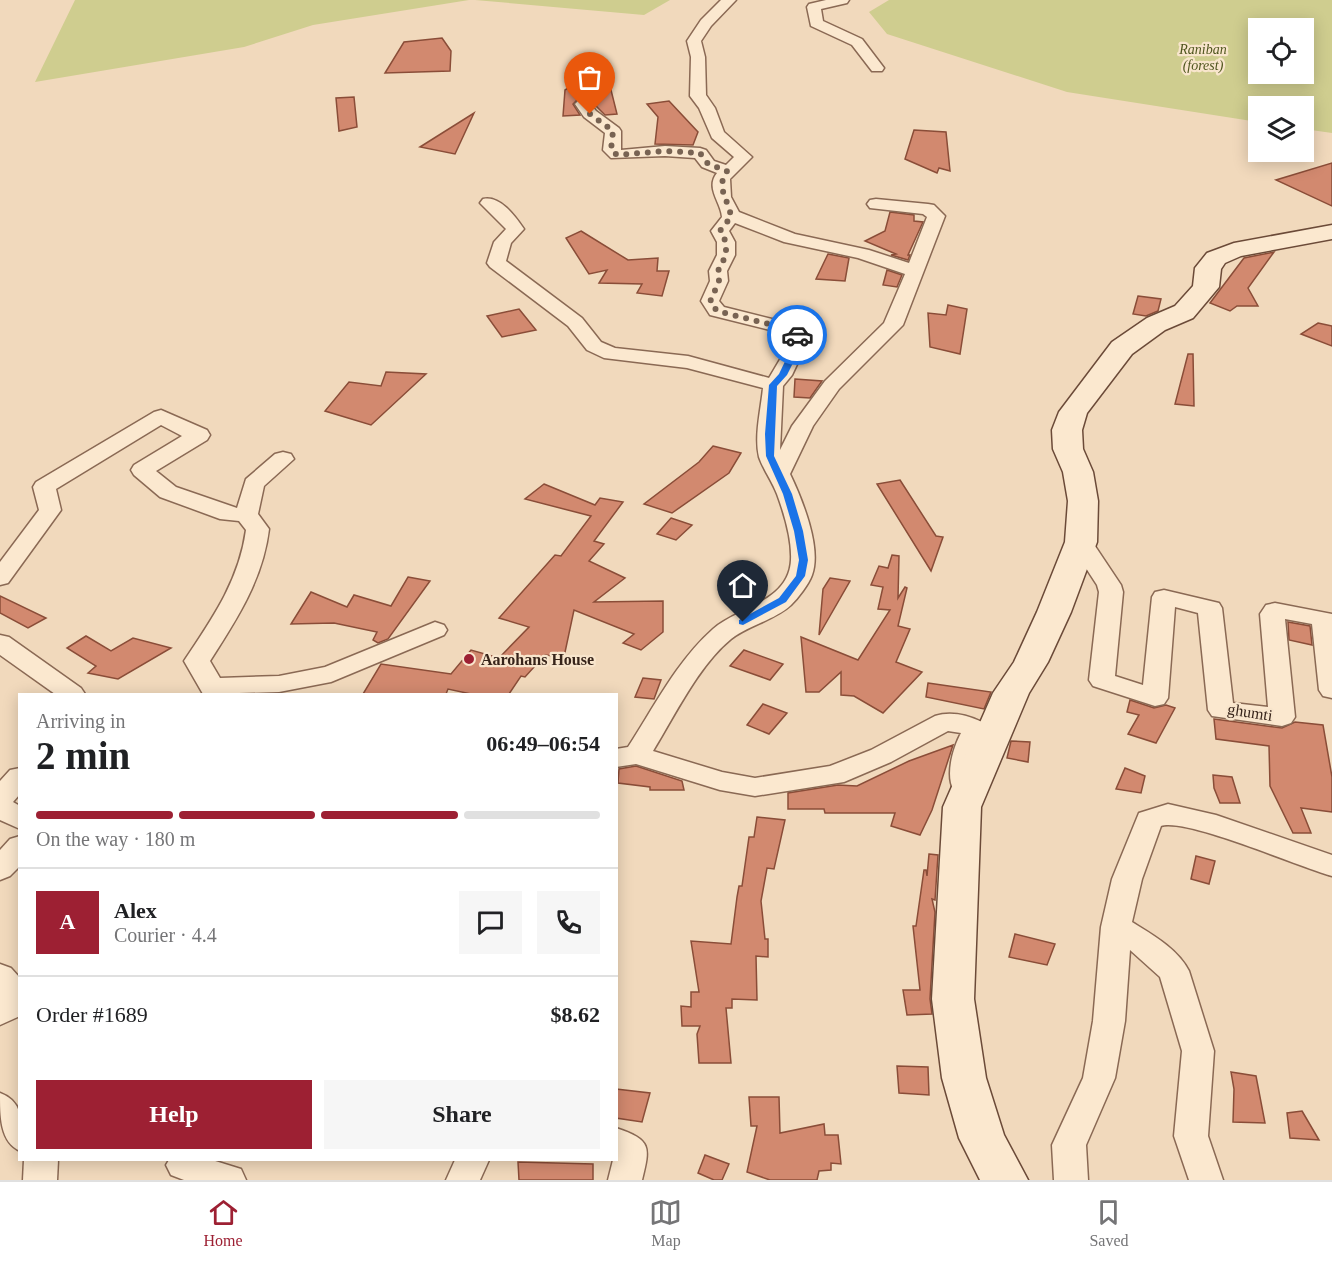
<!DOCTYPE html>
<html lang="en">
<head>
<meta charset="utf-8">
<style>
  :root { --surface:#fff; --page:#f6f6f6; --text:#202124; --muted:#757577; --line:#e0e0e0; --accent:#9d2033 }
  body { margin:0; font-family:Georgia,serif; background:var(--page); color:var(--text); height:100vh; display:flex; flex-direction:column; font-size:22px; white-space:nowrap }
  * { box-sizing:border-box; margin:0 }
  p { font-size:20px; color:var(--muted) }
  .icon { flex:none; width:33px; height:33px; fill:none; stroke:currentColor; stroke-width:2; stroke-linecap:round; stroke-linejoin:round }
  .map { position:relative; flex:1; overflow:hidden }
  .panel { position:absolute; left:18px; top:693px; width:600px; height:468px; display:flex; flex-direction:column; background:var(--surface); border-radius:0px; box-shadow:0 3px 15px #0003 }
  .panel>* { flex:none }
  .controls { position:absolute; left:1248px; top:18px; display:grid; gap:12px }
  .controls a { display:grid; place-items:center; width:66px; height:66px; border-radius:0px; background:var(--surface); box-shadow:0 3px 15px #0003; font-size:30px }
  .pin { position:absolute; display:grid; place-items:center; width:51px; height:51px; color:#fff; margin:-62px -26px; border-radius:50% 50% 50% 0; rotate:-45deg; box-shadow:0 0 6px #0007 }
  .pin .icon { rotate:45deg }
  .courier { position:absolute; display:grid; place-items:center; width:60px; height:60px; margin:-30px; border:4px solid #1a73e8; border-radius:50%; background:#fff; color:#222; box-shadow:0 2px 8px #0007 }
  .summary em { font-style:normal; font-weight:700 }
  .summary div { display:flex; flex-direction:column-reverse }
  .summary { display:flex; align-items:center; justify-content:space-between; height:102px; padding:0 18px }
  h1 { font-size:39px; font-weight:700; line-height:45px }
  .bar { display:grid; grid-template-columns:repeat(4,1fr); gap:9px 6px; align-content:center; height:72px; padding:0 18px }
  .bar i { height:8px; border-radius:4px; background:var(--line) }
  .bar .selected { background:var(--accent) }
  .bar p { grid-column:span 4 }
  .line { display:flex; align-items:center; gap:15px; padding:0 18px; border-top:2px solid var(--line) }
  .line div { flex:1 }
  .round { display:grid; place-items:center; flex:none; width:63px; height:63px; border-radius:0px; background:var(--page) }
  .primary-button { display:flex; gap:12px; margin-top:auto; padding:12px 18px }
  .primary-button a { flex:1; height:69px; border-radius:0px; background:var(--accent); color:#fff; font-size:24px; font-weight:700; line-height:69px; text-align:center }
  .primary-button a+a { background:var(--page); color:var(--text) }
  .dock { display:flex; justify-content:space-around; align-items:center; height:84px; border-top:2px solid var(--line); background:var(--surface); font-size:16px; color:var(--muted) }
  .dock a { display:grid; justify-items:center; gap:3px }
  .dock .selected { color:var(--accent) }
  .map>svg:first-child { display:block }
</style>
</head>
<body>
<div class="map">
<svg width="1332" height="1180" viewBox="0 0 1332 1180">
  <rect width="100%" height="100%" fill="#f1d9bc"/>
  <g fill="#cfcd8f" fill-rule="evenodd">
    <polygon points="75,0 469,0 313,25 244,47 35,82"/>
    <polygon points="475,0 670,0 644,15"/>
    <path d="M889,0H1332V133L1304,129V106H1258V122L1067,92L887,34L869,12ZM1304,28V74H1258V28Z"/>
  </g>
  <g fill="#d2896f" stroke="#8a4d38" stroke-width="1.5">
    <polygon points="442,38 451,51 450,71 385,73 404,42"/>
    <polygon points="588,75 608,78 617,114 605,115 590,100 578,99 573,104 580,115 563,116 565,90"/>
    <polygon points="354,97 357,127 339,131 336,98"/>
    <polygon points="669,101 698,132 693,145 655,144 658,117 647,104"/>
    <polygon points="474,113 455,154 420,147"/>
    <polygon points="914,130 946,132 950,171 939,168 937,173 905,159"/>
    <polygon points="1332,163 1332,206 1276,180"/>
    <polygon points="890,212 914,215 914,221 923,222 908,255 910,255 908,260 891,255 896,254 865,241 885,231"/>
    <polygon points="581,231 628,260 658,258 657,271 669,271 662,296 637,293 642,284 599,283 607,270 589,274 566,238"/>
    <polygon points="1274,252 1248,288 1258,306 1237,306 1230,311 1210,303 1244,258"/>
    <polygon points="828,254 849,258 845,281 816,279"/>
    <polygon points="887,270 902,275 897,287 883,285"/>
    <polygon points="1138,296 1161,299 1158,311 1146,316 1133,314"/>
    <polygon points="948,305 967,309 960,354 930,347 928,313 946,315"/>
    <polygon points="519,309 536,330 502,337 487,316"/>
    <polygon points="1318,323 1332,326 1332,346 1301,334"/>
    <polygon points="1188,354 1193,354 1194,406 1175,404"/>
    <polygon points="386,372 426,374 371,425 325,411 349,382 381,386"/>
    <polygon points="795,379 822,381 810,398 794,397"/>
    <polygon points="713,446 741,453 729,473 672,513 644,504 699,462"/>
    <polygon points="900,480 936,536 943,537 931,571 877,484"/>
    <polygon points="544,484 595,505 600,498 623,502 594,541 604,544 589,561 625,578 594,602 663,601 663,632 641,650 623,643 634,634 574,610 564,657 545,655 525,677 521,676 509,694 471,694 448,689 446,694 363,694 381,664 451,674 471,650 499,658 529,627 499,618 555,555 561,556 591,516 525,499"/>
    <polygon points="671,518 692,525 676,540 657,534"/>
    <polygon points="892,555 899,556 898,598 905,587 907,588 898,626 910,629 896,662 922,672 883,713 854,696 841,695 841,672 819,692 806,692 801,637 858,660 890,610 878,609 883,587 871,585 879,566 888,568"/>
    <polygon points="408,577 430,581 388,639 378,643 373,640 377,632 334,623 291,624 311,592 347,607 354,595 391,606"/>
    <polygon points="830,578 850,581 819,635 823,589"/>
    <polygon points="0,596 46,618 28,628 0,613"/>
    <polygon points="1288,622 1310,626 1312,645 1289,640"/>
    <polygon points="86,636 111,651 133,638 171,648 118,679 88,673 96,666 67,648"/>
    <polygon points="744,650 783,664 770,680 730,666"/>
    <polygon points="643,678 661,680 654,699 635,697"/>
    <polygon points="928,683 991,692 984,709 926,697"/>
    <polygon points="1130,700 1154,708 1166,705 1175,708 1156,743 1128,734 1139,715 1127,712"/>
    <polygon points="763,704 787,713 769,734 747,725"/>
    <polygon points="1214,719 1282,728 1295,722 1323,725 1332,777 1332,812 1301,808 1311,833 1293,833 1270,786 1269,746 1216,739"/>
    <polygon points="1011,741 1030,742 1028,762 1007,758"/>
    <polygon points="953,745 932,810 920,835 891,826 895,813 825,813 824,809 788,809 788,793 838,785 857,786 909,761"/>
    <polygon points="636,766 682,781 684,790 650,790 650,787 618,783 619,769"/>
    <polygon points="1125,768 1145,776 1141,793 1116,789"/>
    <polygon points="1213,775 1232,777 1240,803 1220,803 1214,788"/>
    <polygon points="757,817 785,820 774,869 767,868 761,901 765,939 768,939 768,957 756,956 757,1000 732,999 732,1008 726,1008 731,1063 699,1063 697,1034 700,1026 682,1026 681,1006 691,1007 691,992 699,992 691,941 731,944 737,897 739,886 742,886 749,837 754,837"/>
    <polygon points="929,854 938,855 935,900 932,899 935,912 930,999 932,1014 907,1015 903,990 920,990 913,926 916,926 924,870 926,870 927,876"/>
    <polygon points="1196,856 1215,861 1209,884 1191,879"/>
    <polygon points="1015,934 1055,944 1047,965 1009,957"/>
    <polygon points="897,1066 928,1067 929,1095 899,1093"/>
    <polygon points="1231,1072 1256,1076 1265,1123 1233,1122 1234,1089"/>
    <polygon points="616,1089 650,1093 642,1122 616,1118"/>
    <polygon points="749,1097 779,1097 780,1133 824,1124 825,1135 838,1135 841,1164 831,1163 831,1170 819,1171 817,1180 770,1180 747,1172 757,1126 751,1126"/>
    <polygon points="1302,1111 1319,1140 1290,1138 1287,1113"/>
    <polygon points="705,1155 729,1164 722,1180 714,1180 698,1173"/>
    <polygon points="518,1162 593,1164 593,1180 519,1180"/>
  </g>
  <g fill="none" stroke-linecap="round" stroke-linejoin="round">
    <g stroke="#8a6954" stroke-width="3">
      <g id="street">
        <path d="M721,0H736L711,26L701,41L705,57L706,95L715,108L724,132L752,157L730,179L731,197L739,212L795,234L869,250L909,263L927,217L923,214L870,208L867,204L870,200L876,199L928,204L934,205L945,216L903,325L839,389L813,426L790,474C802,499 822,548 812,575C809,584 798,598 791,605C775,620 749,625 731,639C699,665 675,715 653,751L722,772L755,778L830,766L871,750L935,716C951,711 967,715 982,722L988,732L980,747L978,784L974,791L964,793L954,791C945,775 953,748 961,733L948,731L891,762L844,782L755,796L720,790L636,764L616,767V749L628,747C654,707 677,661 713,629C738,607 789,602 791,560C792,539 784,513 777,494C772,481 763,469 759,457C754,436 761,409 763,388L687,368L604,358L587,350L568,326L490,267L487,263L494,242L506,229L480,203L483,199C500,195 515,216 524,229L511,243L506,261L582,318L601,342L615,348L688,356L769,378L785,351L794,344L782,333L710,315L701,301L710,281L709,271L717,255V242L711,231L722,217C721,202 705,188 717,173L702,167L695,158L665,156L611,158L603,150L605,133L584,117L575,104L578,101H588L596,111L619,128L621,131V150L665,146L700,148L706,150L714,161L726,165L734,157L712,138L699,108L690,96L691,57L687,41L701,20ZM735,223L784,242L858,258L905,274L884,323L825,381L792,426L780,450L783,386L792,375L800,358L816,345L796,325L724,307L719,301L728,281L727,271L735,255V242L729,231Z"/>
        <polygon points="826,0 849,0 847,3 821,9 823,21 862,39 884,68 882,71 872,71 852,45 811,26 807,7 809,4"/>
        <path d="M161,410L207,430L210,435L207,440L156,471L176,487L237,508L246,479L275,454L283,452L291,454L294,459L264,486L258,514L269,529C263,579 237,619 210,661L220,678L279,676L325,667L435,622L444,625L447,630L444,635L331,682L279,692L203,694L184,661C212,619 239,581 246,530L239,521L220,519L160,497L134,475L131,470L134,465L182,436L161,425L56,489L61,510L8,583L0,585V562L39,510L33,487L36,482L154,412Z"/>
        <polygon points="1081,535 1089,537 1121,585 1123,592 1115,676 1143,685 1152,597 1155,592 1164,590 1219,603 1222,608 1233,703 1268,707 1260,614 1266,605 1275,603 1332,614 1332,698 1323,696 1319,690 1312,624 1285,619 1295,717 1291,723 1282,726 1212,716 1208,710 1198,613 1175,607 1168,698 1164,704 1155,706 1093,686 1089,680 1099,592 1097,585 1069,542 1073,537"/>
        <polygon points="0,635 9,637 81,688 85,694 55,694 0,655"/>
        <polygon points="20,768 20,794 13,802 20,806 20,829 0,820 0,781 10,770"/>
        <path d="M1168,804L1216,815L1332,855V876C1299,867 1187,818 1161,826L1142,879L1132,922C1153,935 1178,949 1189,971L1214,1051L1208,1136L1223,1180H1189L1174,1136L1182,1051L1160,977L1130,950L1125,1021L1115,1078L1086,1145L1088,1180H1054L1052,1145L1083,1078L1093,1021L1101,927L1112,879L1139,813Z"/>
        <polygon points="20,836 20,866 10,876 0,880 0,850 10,839"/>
        <polygon points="0,964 11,968 20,978 20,1016 0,1025"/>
        <path d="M0,1093C27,1103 20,1127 20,1151C0,1142 0,1116 0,1093Z"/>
        <path d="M616,1128C652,1140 650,1147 642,1180H608L613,1160H616Z"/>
        <polygon points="24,1160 58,1160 57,1180 23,1180"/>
        <polygon points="169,1160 212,1160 241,1169 246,1180 184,1180 171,1175 166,1165"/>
        <polygon points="455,1160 489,1160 480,1180 446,1180"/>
      </g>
    </g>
    <g stroke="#6b4a38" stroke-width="3">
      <polygon id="secondary" points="1332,225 1332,239 1241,256 1225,263 1221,269 1219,287 1193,318 1165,330 1132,354 1087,413 1082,430 1083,449 1093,472 1098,501 1097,542 1071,612 1048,662 1029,693 981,807 974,999 986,1078 1004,1135 1028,1180 980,1180 959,1138 942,1078 932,999 943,807 993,693 1014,662 1037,612 1065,542 1068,501 1063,472 1053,449 1052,430 1059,412 1112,342 1147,318 1175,306 1193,286 1195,268 1207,253 1234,243"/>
    </g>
    <use href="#street" fill="#fbe8cf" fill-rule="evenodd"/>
    <use href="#secondary" fill="#fbe8cf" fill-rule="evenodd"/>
  </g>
  <polygon fill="#1a73e8" points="794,334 800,334 810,345 796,357 787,375 777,386 774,456 792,494 803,531 808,560 805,576 786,602 743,625 739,624 739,620 779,598 796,576 799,560 794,531 783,494 766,456 765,434 769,385 779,374 789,353 802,345 793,335"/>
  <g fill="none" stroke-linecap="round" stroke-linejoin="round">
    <path stroke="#786353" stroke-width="6" stroke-dasharray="0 10.8" d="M590,114L613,131L611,150L617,155L665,151L700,153L708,164L727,171C715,188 729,200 731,217L720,231L726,242V255L718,271L719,281L710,302L717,311L789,329L797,335"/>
  </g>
  <circle fill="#9d2033" stroke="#f8e5cc" stroke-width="2" cx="469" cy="659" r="6"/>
  <g text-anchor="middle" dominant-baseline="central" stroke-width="4.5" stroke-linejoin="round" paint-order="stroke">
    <g font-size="14" font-style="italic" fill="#50561f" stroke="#f8e5cc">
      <text x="1203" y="49">Raniban<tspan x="1203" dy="16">(forest)</tspan></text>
    </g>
    <g font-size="16" font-weight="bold" fill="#37241a" stroke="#f8e5cc" text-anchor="start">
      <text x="481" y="659">Aarohans House</text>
    </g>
    <g font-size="16" fill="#37241a" stroke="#f8e5cc">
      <text transform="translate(1250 712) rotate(9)">ghumti</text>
    </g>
  </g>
</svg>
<div class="controls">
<a><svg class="icon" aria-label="locate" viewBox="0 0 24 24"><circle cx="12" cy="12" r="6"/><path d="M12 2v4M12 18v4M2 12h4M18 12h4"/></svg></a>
<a><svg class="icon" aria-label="layers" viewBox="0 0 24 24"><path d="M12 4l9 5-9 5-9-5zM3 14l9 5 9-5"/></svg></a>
</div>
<div class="pin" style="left:590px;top:114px;background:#ea580c"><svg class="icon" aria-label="bag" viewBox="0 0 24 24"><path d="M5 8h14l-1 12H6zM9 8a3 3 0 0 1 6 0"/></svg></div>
<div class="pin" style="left:743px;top:622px;background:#1f2937"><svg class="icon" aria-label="home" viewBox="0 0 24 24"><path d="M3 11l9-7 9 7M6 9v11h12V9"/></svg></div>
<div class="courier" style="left:797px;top:335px"><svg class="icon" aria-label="car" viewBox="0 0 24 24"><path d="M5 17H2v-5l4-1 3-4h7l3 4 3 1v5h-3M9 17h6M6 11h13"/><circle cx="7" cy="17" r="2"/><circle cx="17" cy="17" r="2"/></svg></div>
<section class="panel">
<div class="summary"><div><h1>2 min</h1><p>Arriving in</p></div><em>06:49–06:54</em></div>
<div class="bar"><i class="selected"></i><i class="selected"></i><i class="selected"></i><i></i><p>On the way · 180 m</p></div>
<div class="line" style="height:108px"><b class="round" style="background:var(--accent);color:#fff">A</b><div><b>Alex</b><p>Courier · 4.4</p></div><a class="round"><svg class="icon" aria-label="chat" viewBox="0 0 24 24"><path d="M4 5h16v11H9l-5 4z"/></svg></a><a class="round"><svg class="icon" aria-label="phone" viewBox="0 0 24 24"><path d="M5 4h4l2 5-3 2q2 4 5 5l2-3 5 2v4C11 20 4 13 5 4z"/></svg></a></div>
<div class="line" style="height:78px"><div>Order #1689</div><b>$8.62</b></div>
<div class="primary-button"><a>Help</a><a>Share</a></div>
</section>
</div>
<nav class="dock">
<a class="selected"><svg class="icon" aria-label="home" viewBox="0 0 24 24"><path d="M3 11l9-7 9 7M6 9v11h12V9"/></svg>Home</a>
<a><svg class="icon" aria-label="map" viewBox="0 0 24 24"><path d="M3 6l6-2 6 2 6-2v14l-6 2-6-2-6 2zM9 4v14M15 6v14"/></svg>Map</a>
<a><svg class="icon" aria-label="saved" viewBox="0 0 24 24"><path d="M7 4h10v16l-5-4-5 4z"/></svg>Saved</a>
</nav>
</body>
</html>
